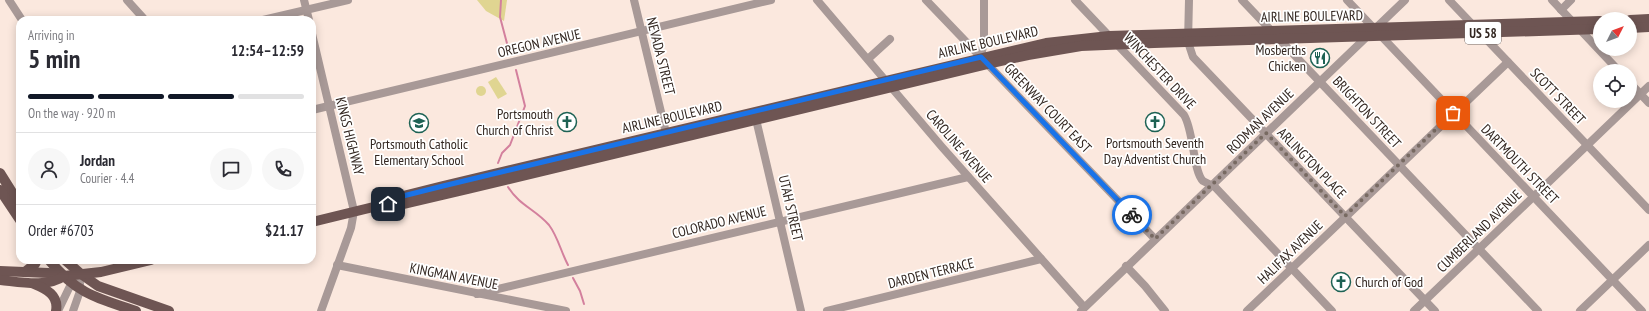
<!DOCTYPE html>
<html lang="en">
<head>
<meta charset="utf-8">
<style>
  :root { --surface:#fff; --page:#f7f7f7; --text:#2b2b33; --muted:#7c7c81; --line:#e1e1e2; --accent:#111827 }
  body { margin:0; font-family:"PT Sans Narrow",sans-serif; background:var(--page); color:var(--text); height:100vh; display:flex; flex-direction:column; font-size:15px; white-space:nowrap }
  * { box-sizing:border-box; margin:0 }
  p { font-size:13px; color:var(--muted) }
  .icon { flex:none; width:22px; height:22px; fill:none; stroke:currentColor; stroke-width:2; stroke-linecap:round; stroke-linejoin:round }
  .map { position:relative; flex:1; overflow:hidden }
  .drawer { position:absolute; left:16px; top:16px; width:300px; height:248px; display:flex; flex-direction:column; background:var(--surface); border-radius:12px; box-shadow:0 2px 10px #0003 }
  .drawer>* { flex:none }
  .needle { width:26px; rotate:48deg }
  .fabs { position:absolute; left:1593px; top:12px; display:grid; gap:8px }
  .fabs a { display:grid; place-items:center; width:44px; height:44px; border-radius:50%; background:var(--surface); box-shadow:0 2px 10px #0003; font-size:20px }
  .pin { position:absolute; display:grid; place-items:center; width:34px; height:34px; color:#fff; margin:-17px; border-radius:8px; box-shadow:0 2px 6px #0006 }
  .courier { position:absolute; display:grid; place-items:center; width:40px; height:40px; margin:-20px; border:3px solid #1a73e8; border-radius:50%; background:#fff; color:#222; box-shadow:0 1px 5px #0007 }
  .overview em { font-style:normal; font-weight:700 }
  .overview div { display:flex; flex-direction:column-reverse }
  .overview { display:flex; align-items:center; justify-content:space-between; height:68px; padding:0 12px }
  h1 { font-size:26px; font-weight:700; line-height:30px }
  .bar { display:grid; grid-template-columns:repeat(4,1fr); gap:6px 4px; align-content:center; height:48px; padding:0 12px }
  .bar i { height:5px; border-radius:3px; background:var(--line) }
  .bar .current { background:var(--accent) }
  .bar p { grid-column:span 4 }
  .line { display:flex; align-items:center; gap:10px; padding:0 12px; border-top:1px solid var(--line) }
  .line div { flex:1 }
  .round { display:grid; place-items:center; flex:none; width:42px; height:42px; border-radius:21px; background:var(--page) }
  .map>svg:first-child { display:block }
</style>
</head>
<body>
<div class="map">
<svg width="1649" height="311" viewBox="0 0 1649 311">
  <rect width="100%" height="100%" fill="#fbe8de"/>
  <g fill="#e0d591">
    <polygon points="477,0 507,0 504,21 486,11"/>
    <polygon points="496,77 507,94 498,99 488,82"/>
    <circle cx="481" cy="91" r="5"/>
  </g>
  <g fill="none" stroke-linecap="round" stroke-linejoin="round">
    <g stroke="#d3809d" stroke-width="2">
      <polyline points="501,0 500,17 509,51"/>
      <polyline points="498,163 502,153 510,145 525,106 516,70"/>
      <path d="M508,187C520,206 535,209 549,225C558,237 561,252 568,265"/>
      <polyline points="573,278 580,291 584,304"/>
    </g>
    <g stroke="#a89997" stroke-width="8">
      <polyline points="9,0 22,20"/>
      <polyline points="127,0 145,20"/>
      <polyline points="304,0 309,20"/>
      <polyline points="634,0 667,137"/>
      <polyline points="817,0 942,147 1084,307"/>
      <polyline points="926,0 1155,239"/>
      <path d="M1075,0L1184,115C1194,131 1193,172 1203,181C1207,183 1211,185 1215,187L1332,311"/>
      <polyline points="1189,0 1188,42 1193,57 1435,311"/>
      <polyline points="1242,0 1538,311"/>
      <polyline points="1347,0 1642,311"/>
      <polyline points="1449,0 1649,210"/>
      <polyline points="1552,0 1619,71"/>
      <polyline points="1561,10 1571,0"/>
      <polyline points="263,20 348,0"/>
      <polyline points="312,34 354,211 351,228 321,311"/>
      <polyline points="981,57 984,40 984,0"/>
      <polyline points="868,59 890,39"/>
      <polyline points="1630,83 1649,103"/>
      <polyline points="312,110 771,0"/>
      <polyline points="755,115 801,311"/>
      <polyline points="337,265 566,311"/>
      <polyline points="1126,266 1145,286 1165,311"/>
      <polyline points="477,294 968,177"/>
      <polyline points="58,311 71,284 76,279"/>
      <polyline points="73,311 80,291 80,283"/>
      <polyline points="827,311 1041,259"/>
      <polyline points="1081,311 1405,0"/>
      <polyline points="1247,311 1508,62"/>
      <polyline points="1414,311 1649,86"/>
      <polyline points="1580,311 1649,245"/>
    </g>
    <g stroke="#6e5553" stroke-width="10">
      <polyline points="1630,20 1649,19"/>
      <polyline points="1630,28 1649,27"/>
      <polyline points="0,173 20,205"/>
      <polyline points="0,190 20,220"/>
      <polyline points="398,201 403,196 443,186 1046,43 1109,36 1600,21"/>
      <polyline points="312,222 398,201 404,204 468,189 988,64 1028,55 1081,46 1154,43 1600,29"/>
      <path d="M49,260C77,294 96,298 136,311"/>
      <polyline points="65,260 81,274 98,286 169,311"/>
      <polyline points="0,271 48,273 64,276 101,272 151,260"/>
      <polyline points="25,272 35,264 37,260"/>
      <path d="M0,280C20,282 47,288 64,276"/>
      <path d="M34,284C46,289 59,295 56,311"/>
    </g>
  </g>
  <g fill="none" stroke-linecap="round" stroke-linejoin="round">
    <polyline stroke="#786a62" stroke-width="4" stroke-dasharray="0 7.2" points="1132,215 1155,239 1266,133 1345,216 1453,113"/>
    <polyline stroke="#1a73e8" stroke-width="5" points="388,204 398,201 403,196 443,186 981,57 1132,215"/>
  </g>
  <defs>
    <g id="restaurant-ring" transform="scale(1)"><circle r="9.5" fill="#fff" stroke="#1d6254" stroke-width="1.5"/><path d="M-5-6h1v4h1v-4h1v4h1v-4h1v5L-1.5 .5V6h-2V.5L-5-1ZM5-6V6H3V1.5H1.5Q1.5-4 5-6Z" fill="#1d6254"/></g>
    <g id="church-ring" transform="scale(1)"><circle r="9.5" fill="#fff" stroke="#1d6254" stroke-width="1.5"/><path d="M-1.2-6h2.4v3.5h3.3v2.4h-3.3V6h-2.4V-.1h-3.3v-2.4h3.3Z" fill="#1d6254"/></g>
    <g id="school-ring" transform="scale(1)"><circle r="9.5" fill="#fff" stroke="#1d6254" stroke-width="1.5"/><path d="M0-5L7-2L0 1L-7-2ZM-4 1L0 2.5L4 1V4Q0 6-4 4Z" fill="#1d6254"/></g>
  </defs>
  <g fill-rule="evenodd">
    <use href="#restaurant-ring" x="1320" y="58"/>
    <use href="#church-ring" x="567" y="122"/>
    <use href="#church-ring" x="1155" y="122"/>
    <use href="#school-ring" x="419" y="123"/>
    <use href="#church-ring" x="1341" y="282"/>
  </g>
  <g text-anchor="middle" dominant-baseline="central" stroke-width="3.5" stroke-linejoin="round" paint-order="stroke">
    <rect fill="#fff" stroke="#706763" stroke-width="1" x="1465" y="22" width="36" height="22" rx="3"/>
    <g font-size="13" font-weight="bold" fill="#322620">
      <text x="1483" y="33">US 58</text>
    </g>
    <g font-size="14" fill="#322620" stroke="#fff">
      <text transform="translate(1312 16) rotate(-1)">AIRLINE BOULEVARD</text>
      <text transform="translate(988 42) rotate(-13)">AIRLINE BOULEVARD</text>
      <text transform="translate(539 43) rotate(-13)">OREGON AVENUE</text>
      <text transform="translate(661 56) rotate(76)">NEVADA STREET</text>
      <text transform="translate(1160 71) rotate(47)">WINCHESTER DRIVE</text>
      <text transform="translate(1558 96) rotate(46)">SCOTT STREET</text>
      <text transform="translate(1048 108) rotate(46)">GREENWAY COURT EAST</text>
      <text transform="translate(1367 112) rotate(47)">BRIGHTON STREET</text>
      <text transform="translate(672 117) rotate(-13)">AIRLINE BOULEVARD</text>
      <text transform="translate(1260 121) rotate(-44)">RODMAN AVENUE</text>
      <text transform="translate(350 136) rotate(76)">KINGS HIGHWAY</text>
      <text transform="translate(959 146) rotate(49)">CAROLINE AVENUE</text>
      <text transform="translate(1312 163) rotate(46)">ARLINGTON PLACE</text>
      <text transform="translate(1520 164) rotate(46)">DARTMOUTH STREET</text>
      <text transform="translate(791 208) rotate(77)">UTAH STREET</text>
      <text transform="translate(719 222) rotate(-14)">COLORADO AVENUE</text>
      <text transform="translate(1479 231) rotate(-44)">CUMBERLAND AVENUE</text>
      <text transform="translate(1290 252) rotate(-44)">HALIFAX AVENUE</text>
      <text transform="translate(931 273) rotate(-14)">DARDEN TERRACE</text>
      <text transform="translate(454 276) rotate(11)">KINGMAN AVENUE</text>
    </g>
    <g font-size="14" fill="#322620" stroke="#fff" text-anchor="end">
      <text x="1306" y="50">Mosberths<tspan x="1306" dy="16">Chicken</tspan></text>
      <text x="553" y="114">Portsmouth<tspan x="553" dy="16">Church of Christ</tspan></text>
      <text x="1155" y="143" text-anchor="middle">Portsmouth Seventh<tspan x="1155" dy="16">Day Adventist Church</tspan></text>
      <text x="419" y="144" text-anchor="middle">Portsmouth Catholic<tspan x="419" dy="16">Elementary School</tspan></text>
      <text x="1355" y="282" text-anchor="start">Church of God</text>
    </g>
  </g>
</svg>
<div class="fabs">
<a><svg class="needle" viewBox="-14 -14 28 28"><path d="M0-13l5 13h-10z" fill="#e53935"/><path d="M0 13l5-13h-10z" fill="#7c7c81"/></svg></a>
<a><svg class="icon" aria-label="locate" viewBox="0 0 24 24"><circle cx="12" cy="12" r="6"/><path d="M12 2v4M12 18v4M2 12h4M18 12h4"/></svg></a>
</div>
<div class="pin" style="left:1453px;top:113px;background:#ea580c"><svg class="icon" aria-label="bag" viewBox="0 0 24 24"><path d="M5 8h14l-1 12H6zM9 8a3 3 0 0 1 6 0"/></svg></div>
<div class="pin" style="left:388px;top:204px;background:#1f2937"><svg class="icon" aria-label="home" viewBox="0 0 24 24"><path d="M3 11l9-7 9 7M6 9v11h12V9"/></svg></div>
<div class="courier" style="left:1132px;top:215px"><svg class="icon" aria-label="bike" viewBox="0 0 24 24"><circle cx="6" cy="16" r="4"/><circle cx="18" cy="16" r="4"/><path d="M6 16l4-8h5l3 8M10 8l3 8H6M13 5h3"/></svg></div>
<section class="drawer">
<div class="overview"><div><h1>5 min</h1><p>Arriving in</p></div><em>12:54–12:59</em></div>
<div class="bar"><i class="current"></i><i class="current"></i><i class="current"></i><i></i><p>On the way · 920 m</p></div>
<div class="line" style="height:72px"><a class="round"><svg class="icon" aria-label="person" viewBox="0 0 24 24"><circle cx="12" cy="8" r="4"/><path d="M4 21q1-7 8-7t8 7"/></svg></a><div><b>Jordan</b><p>Courier · 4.4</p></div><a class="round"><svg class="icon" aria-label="chat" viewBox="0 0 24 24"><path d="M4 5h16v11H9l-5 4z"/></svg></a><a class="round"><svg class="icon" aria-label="phone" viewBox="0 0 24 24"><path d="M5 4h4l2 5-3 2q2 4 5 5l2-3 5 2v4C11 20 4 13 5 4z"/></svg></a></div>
<div class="line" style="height:52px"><div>Order #6703</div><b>$21.17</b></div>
</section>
</div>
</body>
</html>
